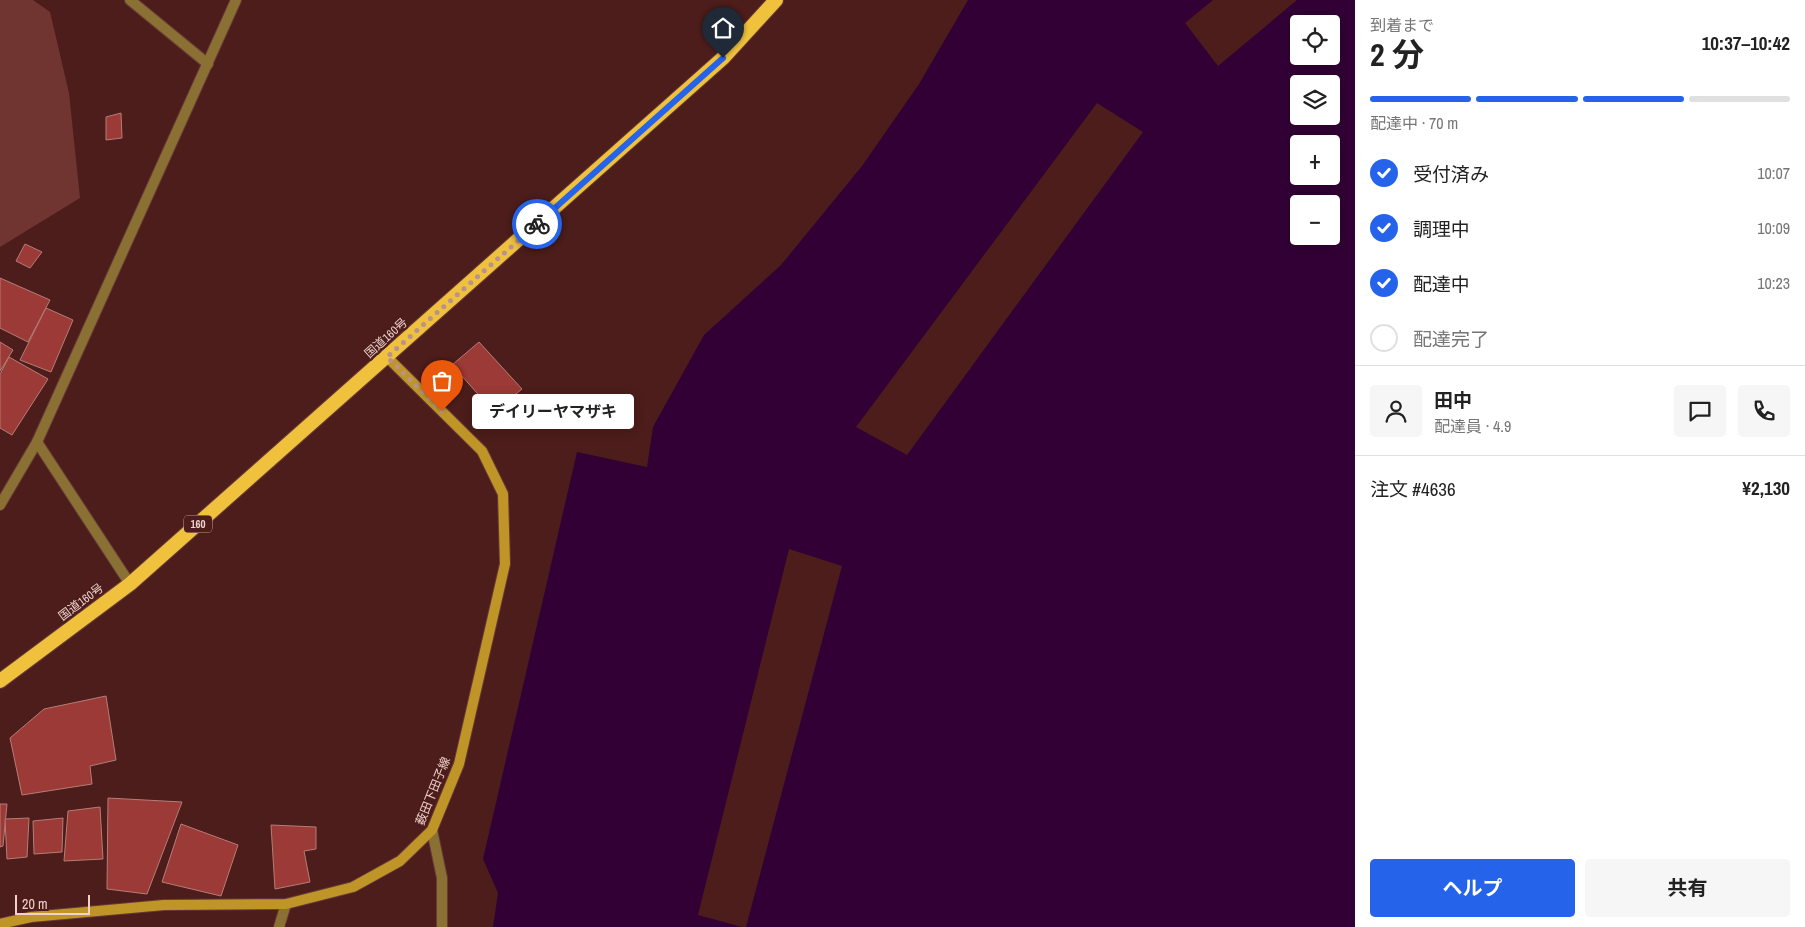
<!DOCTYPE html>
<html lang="ja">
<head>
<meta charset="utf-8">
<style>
  :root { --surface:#fff; --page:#f6f6f6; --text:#222; --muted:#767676; --line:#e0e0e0; --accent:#2563eb }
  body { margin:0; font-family:"Archivo Narrow","Noto Sans JP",sans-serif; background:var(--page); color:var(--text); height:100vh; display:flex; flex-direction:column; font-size:19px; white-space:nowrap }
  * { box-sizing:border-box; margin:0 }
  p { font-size:16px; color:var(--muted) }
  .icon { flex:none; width:28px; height:28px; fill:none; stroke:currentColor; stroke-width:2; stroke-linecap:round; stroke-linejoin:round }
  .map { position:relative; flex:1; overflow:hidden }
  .side { display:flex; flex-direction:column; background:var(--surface); width:450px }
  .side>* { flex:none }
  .fabs { position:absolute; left:1290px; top:15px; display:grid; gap:10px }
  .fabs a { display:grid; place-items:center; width:50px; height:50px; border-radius:5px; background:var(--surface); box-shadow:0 2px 12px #0003; font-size:25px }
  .scale { position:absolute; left:15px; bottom:12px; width:75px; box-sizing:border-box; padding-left:5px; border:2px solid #f0d1cd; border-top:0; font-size:14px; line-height:18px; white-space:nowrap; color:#f0d1cd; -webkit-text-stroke:4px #4c1d1a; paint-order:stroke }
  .pin { position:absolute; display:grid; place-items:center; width:42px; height:42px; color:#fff; margin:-51px -21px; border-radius:50% 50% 50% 0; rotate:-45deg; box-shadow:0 0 5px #0007 }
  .pin .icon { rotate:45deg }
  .courier { position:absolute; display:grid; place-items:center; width:50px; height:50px; margin:-25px; border:4px solid #2563eb; border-radius:50%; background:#fff; color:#222; box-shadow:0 1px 6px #0007 }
  .bubble { position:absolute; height:35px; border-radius:5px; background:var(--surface); box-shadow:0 2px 12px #0003; font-size:16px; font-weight:700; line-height:35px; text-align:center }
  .summary em { font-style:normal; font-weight:700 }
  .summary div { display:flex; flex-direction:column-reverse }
  .summary { display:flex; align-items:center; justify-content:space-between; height:85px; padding:0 15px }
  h1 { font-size:32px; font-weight:700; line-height:38px }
  .bar { display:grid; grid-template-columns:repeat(4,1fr); gap:8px 5px; align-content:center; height:60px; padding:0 15px }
  .bar i { height:6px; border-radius:4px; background:var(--line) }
  .bar .on { background:var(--accent) }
  .bar p { grid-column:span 4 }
  .line { display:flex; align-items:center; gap:12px; padding:0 15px; border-top:1px solid var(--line) }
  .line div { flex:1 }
  .round { display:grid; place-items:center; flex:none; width:52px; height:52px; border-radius:5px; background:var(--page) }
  ol { padding:0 15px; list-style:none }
  li { display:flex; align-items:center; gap:15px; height:55px }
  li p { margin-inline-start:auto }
  li .icon { padding:5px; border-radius:50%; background:var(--accent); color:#fff; stroke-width:4 }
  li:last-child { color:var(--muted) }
  li i { width:28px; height:28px; border:2px solid var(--line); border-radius:50% }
  .cta { display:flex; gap:10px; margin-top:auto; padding:10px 15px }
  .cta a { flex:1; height:58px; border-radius:5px; background:var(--accent); color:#fff; font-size:20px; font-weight:700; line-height:58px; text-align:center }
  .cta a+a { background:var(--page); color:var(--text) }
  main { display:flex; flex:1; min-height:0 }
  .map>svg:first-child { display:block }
</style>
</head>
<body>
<main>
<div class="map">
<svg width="1355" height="927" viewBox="0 0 1355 927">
  <rect width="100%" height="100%" fill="#4c1d1a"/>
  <polygon fill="#703530" points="0,0 33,0 50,12 69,93 80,198 0,247"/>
  <path fill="#320035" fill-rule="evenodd" d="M968,0H1355V927H493L498,893L483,859L577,452L647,467L653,427L704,335L781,265L862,166L919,84ZM1299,24H1331V56H1299ZM1299,84H1331V116H1299ZM1299,144H1331V176H1299ZM1299,204H1331V236H1299Z"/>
  <g fill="#4c1d1a">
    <polygon points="1213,0 1297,0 1218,66 1185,23"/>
    <polygon points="1097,103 1143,132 907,455 856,427"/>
    <polygon points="789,549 842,566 746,927 742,927 698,915"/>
  </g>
  <g fill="#9b3a36" stroke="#b67d77">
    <polygon points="121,113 122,138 106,140 106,117"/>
    <polygon points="25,244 42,252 30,268 16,261"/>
    <polygon points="0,278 50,300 28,342 0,328"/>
    <polygon points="46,308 73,320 51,372 20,360"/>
    <polygon points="0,342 13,350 0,371"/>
    <polygon points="479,342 522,389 494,412 452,365"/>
    <polygon points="9,357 48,379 12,435 0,428 0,374"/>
    <polygon points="106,696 116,760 90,766 92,784 22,795 10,738 44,709"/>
    <polygon points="108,798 182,802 147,894 107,889"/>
    <polygon points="0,804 7,804 3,846 0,847"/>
    <polygon points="100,807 103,859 64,861 68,811"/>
    <polygon points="29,818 27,857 7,859 5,819"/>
    <polygon points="63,818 62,852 34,854 33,821"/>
    <polygon points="181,824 238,845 221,896 162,882"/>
    <polygon points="271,825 316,827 316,849 304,851 310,882 275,889"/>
  </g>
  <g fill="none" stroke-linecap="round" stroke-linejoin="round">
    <g stroke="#663a37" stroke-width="12">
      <g id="minor">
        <polyline points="130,0 208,64"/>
        <polyline points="37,442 130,584"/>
        <polyline points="0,505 37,442 236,0"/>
        <polyline points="432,830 442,878 442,927"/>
        <polyline points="279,927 286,904"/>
      </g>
    </g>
    <g stroke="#663a37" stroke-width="12">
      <polyline id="secondary" points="0,924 31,917 164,905 286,904 353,887 400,861 432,830 459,764 505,564 503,494 482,451 387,357"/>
    </g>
    <g stroke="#663a37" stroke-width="16">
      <polyline id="trunk" points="0,681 130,584 723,58 776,0"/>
    </g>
    <use href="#minor" stroke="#8b7034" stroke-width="10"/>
    <use href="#secondary" stroke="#c09527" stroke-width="10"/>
    <use href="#trunk" stroke="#f0c13d" stroke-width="14"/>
  </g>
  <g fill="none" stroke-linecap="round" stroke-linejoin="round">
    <polyline stroke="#b7928e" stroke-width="5" stroke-dasharray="0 9" points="442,411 387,357 537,224"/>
    <polyline stroke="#2563eb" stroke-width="6" points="537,224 723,58"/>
  </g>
  <g text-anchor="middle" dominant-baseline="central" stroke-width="4.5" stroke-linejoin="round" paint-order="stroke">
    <rect fill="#4c1d1a" stroke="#bf9b97" stroke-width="1" x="184" y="515.5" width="28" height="17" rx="4"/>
    <g font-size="11" font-weight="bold" fill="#f0d1cd">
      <text x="198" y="524">160</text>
    </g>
    <g font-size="12" fill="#f0d1cd" stroke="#4c1d1a">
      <text transform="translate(386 338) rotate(-42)">国道160号</text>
      <text transform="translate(81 602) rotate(-37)">国道160号</text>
      <text transform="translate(433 791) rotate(-68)">薮田下田子線</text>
    </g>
  </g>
</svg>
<div class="fabs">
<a><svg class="icon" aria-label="locate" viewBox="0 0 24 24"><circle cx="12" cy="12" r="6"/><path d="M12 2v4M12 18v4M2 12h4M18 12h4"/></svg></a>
<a><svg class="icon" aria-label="layers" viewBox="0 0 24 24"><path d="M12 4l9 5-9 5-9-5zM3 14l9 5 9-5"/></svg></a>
<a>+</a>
<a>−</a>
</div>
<div class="scale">20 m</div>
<div class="pin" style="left:442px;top:411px;background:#ea580c"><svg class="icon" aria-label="bag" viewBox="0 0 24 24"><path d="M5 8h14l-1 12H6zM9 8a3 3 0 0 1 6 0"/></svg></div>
<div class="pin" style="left:723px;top:58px;background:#1f2937"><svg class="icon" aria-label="home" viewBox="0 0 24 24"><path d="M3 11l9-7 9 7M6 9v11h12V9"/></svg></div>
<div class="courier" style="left:537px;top:224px"><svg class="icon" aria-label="bike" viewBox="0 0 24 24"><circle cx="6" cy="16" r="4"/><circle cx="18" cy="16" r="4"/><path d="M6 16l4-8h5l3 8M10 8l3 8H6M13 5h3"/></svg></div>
<div class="bubble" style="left:472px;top:394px;width:162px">デイリーヤマザキ</div>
</div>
<section class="side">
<div class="summary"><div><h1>2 分</h1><p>到着まで</p></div><em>10:37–10:42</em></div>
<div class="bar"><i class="on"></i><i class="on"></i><i class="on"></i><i></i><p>配達中 · 70 m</p></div>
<ol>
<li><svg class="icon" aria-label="check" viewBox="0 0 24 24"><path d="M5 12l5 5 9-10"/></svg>受付済み<p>10:07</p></li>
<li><svg class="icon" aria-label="check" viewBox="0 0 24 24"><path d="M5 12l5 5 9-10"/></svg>調理中<p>10:09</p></li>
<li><svg class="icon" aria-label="check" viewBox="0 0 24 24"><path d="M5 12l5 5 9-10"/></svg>配達中<p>10:23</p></li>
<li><i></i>配達完了</li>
</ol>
<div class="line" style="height:90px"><a class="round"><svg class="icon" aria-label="person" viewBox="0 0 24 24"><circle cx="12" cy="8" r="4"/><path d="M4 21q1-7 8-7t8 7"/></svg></a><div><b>田中</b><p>配達員 · 4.9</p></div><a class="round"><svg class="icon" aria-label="chat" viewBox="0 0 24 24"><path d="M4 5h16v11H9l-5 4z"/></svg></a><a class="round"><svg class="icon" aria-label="phone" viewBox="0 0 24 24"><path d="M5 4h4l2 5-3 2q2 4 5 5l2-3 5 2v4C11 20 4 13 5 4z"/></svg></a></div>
<div class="line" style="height:65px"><div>注文 #4636</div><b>¥2,130</b></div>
<div class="cta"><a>ヘルプ</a><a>共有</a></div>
</section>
</main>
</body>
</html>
